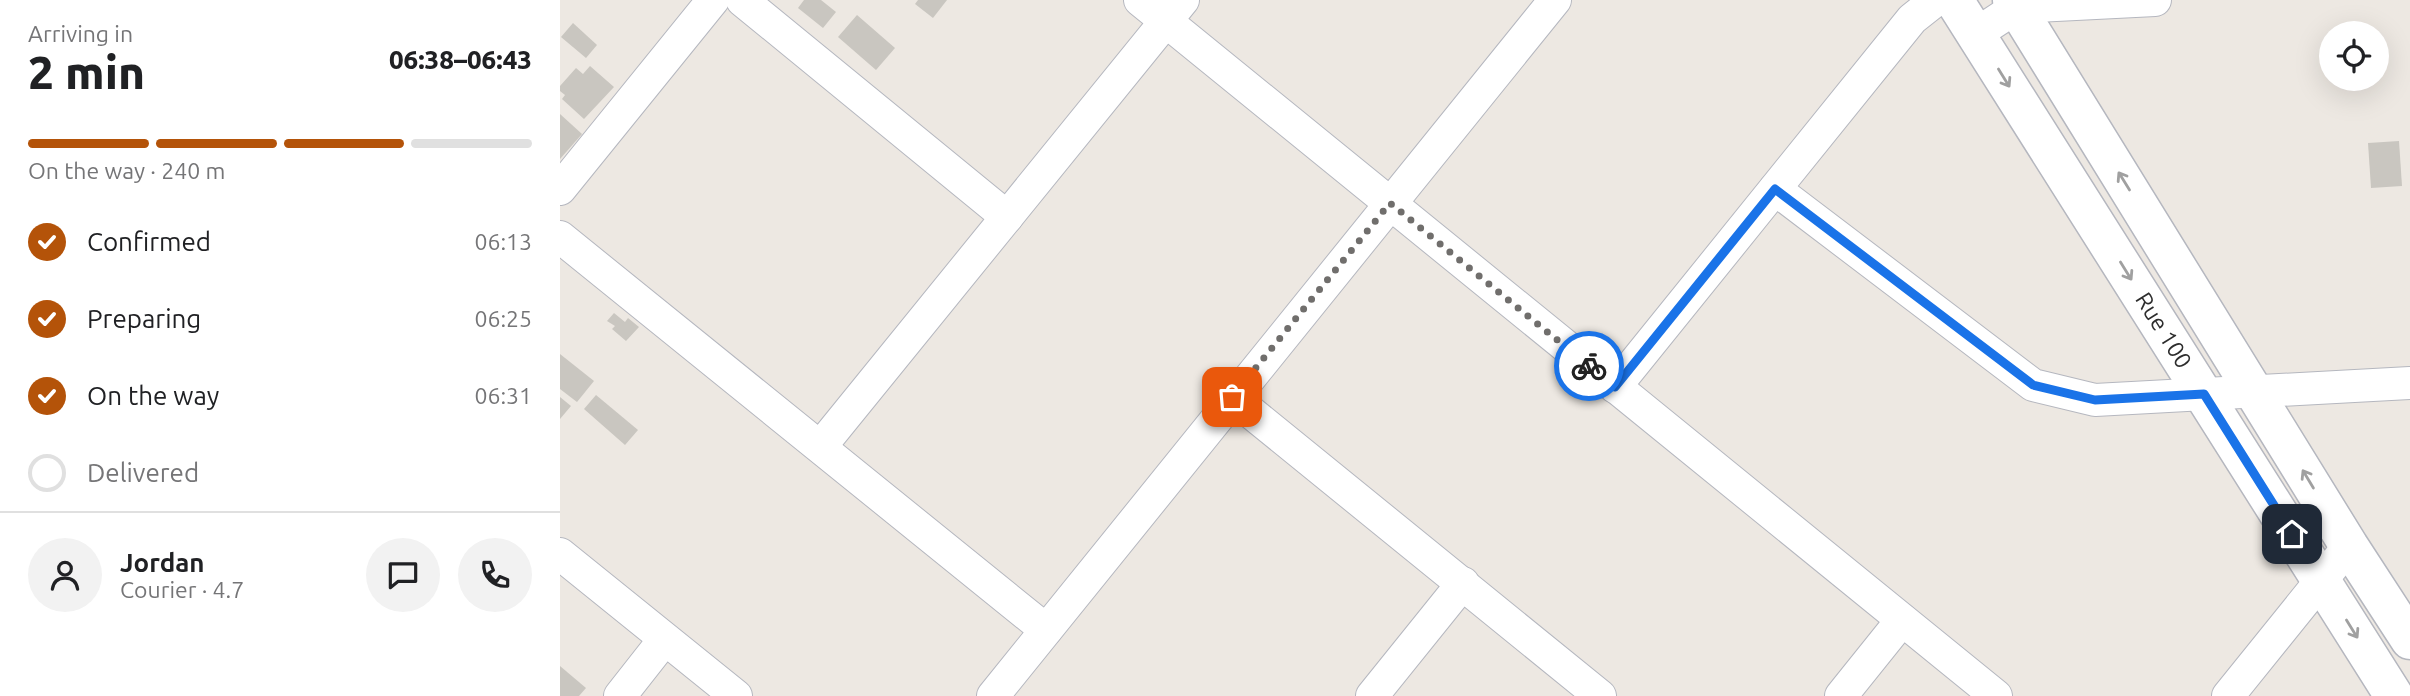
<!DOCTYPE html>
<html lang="en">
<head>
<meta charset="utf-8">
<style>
  :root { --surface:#fff; --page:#f2f2f2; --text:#202124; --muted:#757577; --line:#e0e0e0; --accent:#b45309 }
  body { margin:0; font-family:Ubuntu,sans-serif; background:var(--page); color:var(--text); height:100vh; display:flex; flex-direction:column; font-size:26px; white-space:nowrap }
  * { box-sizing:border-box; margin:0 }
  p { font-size:23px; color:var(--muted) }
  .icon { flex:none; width:38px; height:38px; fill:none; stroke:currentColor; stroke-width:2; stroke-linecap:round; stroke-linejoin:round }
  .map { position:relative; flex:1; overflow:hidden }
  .panel { display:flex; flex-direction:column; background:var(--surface); width:560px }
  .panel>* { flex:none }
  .fabs { position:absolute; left:1759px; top:21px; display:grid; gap:14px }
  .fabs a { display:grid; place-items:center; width:70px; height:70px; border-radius:50%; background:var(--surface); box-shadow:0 7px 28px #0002; font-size:35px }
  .pin { position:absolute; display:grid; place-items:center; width:60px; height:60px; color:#fff; margin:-30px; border-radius:14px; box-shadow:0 4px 10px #0006 }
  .courier { position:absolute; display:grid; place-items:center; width:70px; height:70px; margin:-35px; border:5px solid #1a73e8; border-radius:50%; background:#fff; color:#222; box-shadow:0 2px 9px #0007 }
  .overview em { font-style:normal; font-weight:800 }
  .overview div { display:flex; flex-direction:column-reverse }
  .overview { display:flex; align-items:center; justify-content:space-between; height:119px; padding:0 28px }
  h1 { font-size:46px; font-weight:800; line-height:52px }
  .bar { display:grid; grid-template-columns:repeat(4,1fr); gap:10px 7px; align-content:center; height:84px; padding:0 28px }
  .bar i { height:9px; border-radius:5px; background:var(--line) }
  .bar .on { background:var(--accent) }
  .bar p { grid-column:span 4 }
  .line { display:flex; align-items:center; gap:18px; padding:0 28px; border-top:2px solid var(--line) }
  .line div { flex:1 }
  .round { display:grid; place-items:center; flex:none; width:74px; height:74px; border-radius:37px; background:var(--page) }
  ol { padding:0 28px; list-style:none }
  li { display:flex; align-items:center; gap:21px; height:77px }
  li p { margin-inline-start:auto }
  li .icon { padding:7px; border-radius:50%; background:var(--accent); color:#fff; stroke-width:4 }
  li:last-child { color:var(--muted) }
  li i { width:38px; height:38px; border:4px solid var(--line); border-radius:50% }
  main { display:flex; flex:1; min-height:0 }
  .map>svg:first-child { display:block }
</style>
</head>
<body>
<main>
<section class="panel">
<div class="overview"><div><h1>2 min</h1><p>Arriving in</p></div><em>06:38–06:43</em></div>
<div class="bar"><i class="on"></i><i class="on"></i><i class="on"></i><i></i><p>On the way · 240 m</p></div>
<ol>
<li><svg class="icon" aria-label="check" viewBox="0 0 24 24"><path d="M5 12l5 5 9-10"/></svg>Confirmed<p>06:13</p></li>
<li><svg class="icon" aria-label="check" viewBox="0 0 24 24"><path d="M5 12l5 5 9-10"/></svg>Preparing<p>06:25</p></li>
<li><svg class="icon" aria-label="check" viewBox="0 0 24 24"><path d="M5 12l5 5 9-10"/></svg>On the way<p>06:31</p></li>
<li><i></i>Delivered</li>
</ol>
<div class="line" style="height:126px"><a class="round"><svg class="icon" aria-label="person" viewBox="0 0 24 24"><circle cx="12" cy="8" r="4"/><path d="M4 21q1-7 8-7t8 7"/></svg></a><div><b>Jordan</b><p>Courier · 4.7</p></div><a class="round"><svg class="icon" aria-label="chat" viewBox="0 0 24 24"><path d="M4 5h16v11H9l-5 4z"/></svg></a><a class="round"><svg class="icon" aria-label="phone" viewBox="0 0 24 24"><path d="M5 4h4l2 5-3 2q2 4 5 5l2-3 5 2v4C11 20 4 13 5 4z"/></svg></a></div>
</section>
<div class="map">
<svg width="1850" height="696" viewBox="0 0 1850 696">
  <rect width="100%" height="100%" fill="#ede8e2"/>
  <g fill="#c9c6c0">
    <polygon points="244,0 261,0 276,12 263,28 238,8"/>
    <polygon points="358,0 387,0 373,18 355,4"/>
    <polygon points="297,15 335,48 316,70 278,37"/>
    <polygon points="13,23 37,45 26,58 1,37"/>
    <polygon points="30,66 54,87 24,119 2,99 5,95 0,91 0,86 16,68 23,74"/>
    <polygon points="0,114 22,134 0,159"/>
    <polygon points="1839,141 1842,186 1811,188 1808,143"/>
    <polygon points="54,313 65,322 68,318 79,327 66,341 52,329 55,326 47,321"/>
    <polygon points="0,354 34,381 17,402 0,389"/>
    <polygon points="36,395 78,430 65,445 24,409"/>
    <polygon points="0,397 11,406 0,419"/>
    <polygon points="0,666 26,688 19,696 0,696"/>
  </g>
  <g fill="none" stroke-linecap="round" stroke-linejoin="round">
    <g stroke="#b5b7bf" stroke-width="34">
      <g id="minor">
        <polyline points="182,0 447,217"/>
        <polyline points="580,0 1436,696"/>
        <polyline points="1416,34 1457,7 1595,0"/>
        <polyline points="0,189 153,0"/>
        <polyline points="1215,189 1473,385 1535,400 1850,383"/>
        <polyline points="0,237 486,630"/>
        <polyline points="1055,387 1352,19 1376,0"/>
        <polyline points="672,397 1040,696"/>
        <polyline points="261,446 623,0"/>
        <polyline points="0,554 176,696"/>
        <polyline points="60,696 104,640"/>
        <polyline points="433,696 995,0"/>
        <polyline points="812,696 903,583"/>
        <polyline points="1281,696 1342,620"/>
        <polyline points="1668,696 1789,546"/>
      </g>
    </g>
    <g stroke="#b5b7bf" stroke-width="41">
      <g id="tertiary">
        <polyline points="1394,0 1834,696"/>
        <polyline points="1452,0 1789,546 1850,640"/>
      </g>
    </g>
    <use href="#minor" stroke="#fff" stroke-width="32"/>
    <use href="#tertiary" stroke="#fff" stroke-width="38"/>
  </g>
  <defs><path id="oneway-shaft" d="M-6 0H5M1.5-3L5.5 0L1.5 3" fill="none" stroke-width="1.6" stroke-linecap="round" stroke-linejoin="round" transform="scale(1.75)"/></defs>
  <g stroke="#a0a0a0">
    <use href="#oneway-shaft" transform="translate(1444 78) rotate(58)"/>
    <use href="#oneway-shaft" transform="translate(1564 181) rotate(-122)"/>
    <use href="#oneway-shaft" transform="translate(1566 271) rotate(58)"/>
    <use href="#oneway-shaft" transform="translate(1748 479) rotate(-121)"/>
    <use href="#oneway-shaft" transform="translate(1792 629) rotate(58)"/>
  </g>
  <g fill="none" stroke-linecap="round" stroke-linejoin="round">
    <polyline stroke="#706e6c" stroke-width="7" stroke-dasharray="0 12.6" points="672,397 830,203 1029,366"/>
    <polyline stroke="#1a73e8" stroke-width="9" points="1029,366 1055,387 1215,189 1473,385 1535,400 1644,394 1732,534"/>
  </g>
  <g text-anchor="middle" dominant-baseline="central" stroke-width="5" stroke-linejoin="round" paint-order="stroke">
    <g font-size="23" fill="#2d2d2d" stroke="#fff">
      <text transform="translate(1604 330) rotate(58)">Rue 100</text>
    </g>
  </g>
</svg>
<div class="fabs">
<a><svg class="icon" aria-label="locate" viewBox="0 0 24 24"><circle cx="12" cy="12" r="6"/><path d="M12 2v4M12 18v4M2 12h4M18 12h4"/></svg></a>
</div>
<div class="pin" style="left:672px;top:397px;background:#ea580c"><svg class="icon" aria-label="bag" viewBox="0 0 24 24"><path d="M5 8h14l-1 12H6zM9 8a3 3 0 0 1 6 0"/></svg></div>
<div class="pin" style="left:1732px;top:534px;background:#1f2937"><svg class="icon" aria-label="home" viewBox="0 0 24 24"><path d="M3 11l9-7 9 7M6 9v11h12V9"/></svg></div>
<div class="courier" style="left:1029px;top:366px"><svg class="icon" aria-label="bike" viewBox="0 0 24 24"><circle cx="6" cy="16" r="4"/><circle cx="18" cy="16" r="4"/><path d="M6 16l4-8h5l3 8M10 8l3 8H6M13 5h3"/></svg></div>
</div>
</main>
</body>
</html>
